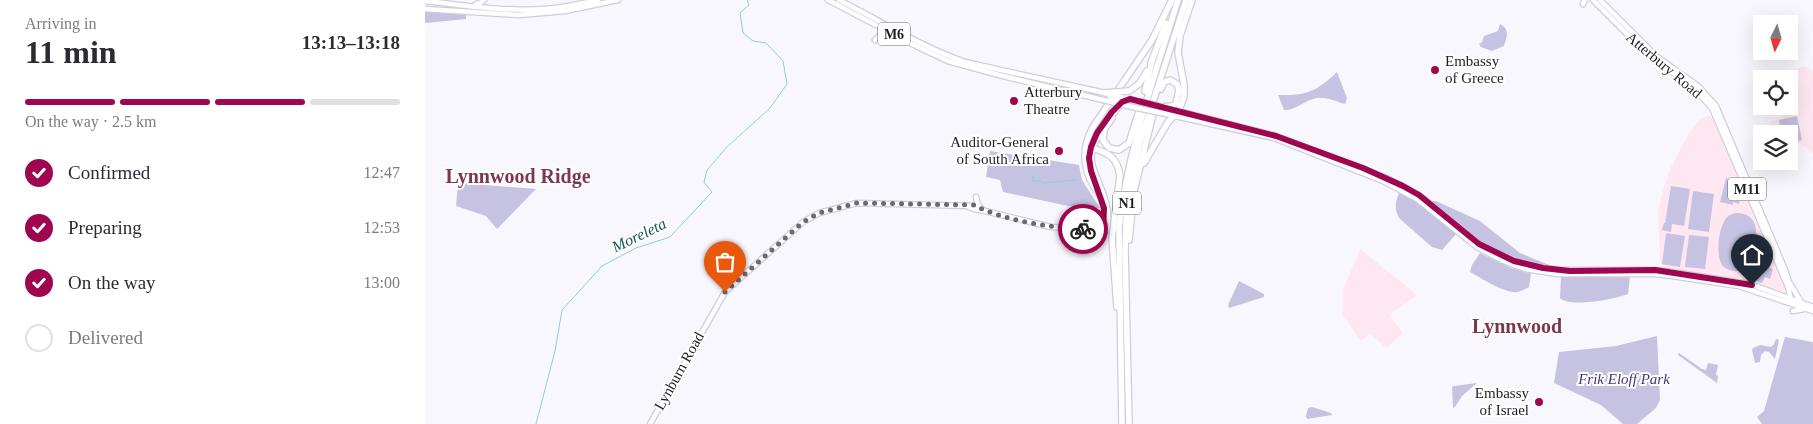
<!DOCTYPE html>
<html lang="en">
<head>
<meta charset="utf-8">
<style>
  :root { --surface:#fff; --page:#f2f2f3; --text:#2b2b33; --muted:#7c7c81; --line:#e1e1e2; --accent:#9e074f }
  body { margin:0; font-family:"Times New Roman",serif; background:var(--page); color:var(--text); height:100vh; display:flex; flex-direction:column; font-size:19px; white-space:nowrap }
  * { box-sizing:border-box; margin:0 }
  p { font-size:16px; color:var(--muted) }
  .icon { flex:none; width:28px; height:28px; fill:none; stroke:currentColor; stroke-width:2; stroke-linecap:round; stroke-linejoin:round }
  .map { position:relative; flex:1; overflow:hidden }
  .sheet { display:flex; flex-direction:column; background:var(--surface); width:425px }
  .sheet>* { flex:none }
  .needle { width:32px; rotate:185deg }
  .tools { position:absolute; left:1328px; top:15px; display:grid; gap:10px }
  .tools a { display:grid; place-items:center; width:45px; height:45px; border-radius:0px; background:var(--surface); box-shadow:0 5px 20px #0002; font-size:25px }
  .pin { position:absolute; display:grid; place-items:center; width:42px; height:42px; color:#fff; margin:-51px -21px; border-radius:50% 50% 50% 0; rotate:-45deg; box-shadow:0 0 5px #0007 }
  .pin .icon { rotate:45deg }
  .courier { position:absolute; display:grid; place-items:center; width:50px; height:50px; margin:-25px; border:4px solid #9e074f; border-radius:50%; background:#fff; color:#222; box-shadow:0 1px 6px #0007 }
  .overview em { font-style:normal; font-weight:700 }
  .overview div { display:flex; flex-direction:column-reverse }
  .overview { display:flex; align-items:center; justify-content:space-between; height:85px; padding:0 25px }
  h1 { font-size:32px; font-weight:700; line-height:38px }
  .bar { display:grid; grid-template-columns:repeat(4,1fr); gap:8px 5px; align-content:center; height:60px; padding:0 25px }
  .bar i { height:6px; border-radius:4px; background:var(--line) }
  .bar .current { background:var(--accent) }
  .bar p { grid-column:span 4 }
  ol { padding:0 25px; list-style:none }
  li { display:flex; align-items:center; gap:15px; height:55px }
  li p { margin-inline-start:auto }
  li .icon { padding:5px; border-radius:50%; background:var(--accent); color:#fff; stroke-width:4 }
  li:last-child { color:var(--muted) }
  li i { width:28px; height:28px; border:2px solid var(--line); border-radius:50% }
  main { display:flex; flex:1; min-height:0 }
  .map>svg:first-child { display:block }
</style>
</head>
<body>
<main>
<section class="sheet">
<div class="overview"><div><h1>11 min</h1><p>Arriving in</p></div><em>13:13–13:18</em></div>
<div class="bar"><i class="current"></i><i class="current"></i><i class="current"></i><i></i><p>On the way · 2.5 km</p></div>
<ol>
<li><svg class="icon" aria-label="check" viewBox="0 0 24 24"><path d="M5 12l5 5 9-10"/></svg>Confirmed<p>12:47</p></li>
<li><svg class="icon" aria-label="check" viewBox="0 0 24 24"><path d="M5 12l5 5 9-10"/></svg>Preparing<p>12:53</p></li>
<li><svg class="icon" aria-label="check" viewBox="0 0 24 24"><path d="M5 12l5 5 9-10"/></svg>On the way<p>13:00</p></li>
<li><i></i>Delivered</li>
</ol>
</section>
<div class="map">
<svg width="1388" height="424" viewBox="0 0 1388 424">
  <rect width="100%" height="100%" fill="#f8f7fe"/>
  <g fill="#ffe7f1">
    <polygon points="1378,66 1388,70 1388,153 1375,143 1372,145 1364,139 1364,134 1356,134 1347,128 1345,123 1372,109 1364,93 1364,79 1356,77"/>
    <polygon points="1283,115 1288,117 1294,127 1361,288 1355,292 1323,280 1239,267 1235,263 1233,209 1237,194 1246,167 1264,133 1273,121"/>
    <polygon points="935,249 992,295 964,315 978,333 961,348 945,333 936,341 918,315 918,290"/>
  </g>
  <g fill="#c6c2e2">
    <polygon points="0,11 41,15 41,19 0,23"/>
    <path d="M1075,24C1085,29 1082,37 1079,46L1067,51L1056,47L1054,44L1057,42L1059,36L1073,31Z"/>
    <path d="M912,72L922,98L920,104C910,101 898,95 888,99C878,102 869,111 859,110L853,95C882,96 892,91 912,72Z"/>
    <polygon points="1372,116 1377,140 1371,142 1368,130 1356,132 1354,120"/>
    <polygon points="565,151 654,165 657,180 675,208 643,206 578,192 575,180 561,177"/>
    <polygon points="1301,178 1314,181 1311,190 1317,192 1314,204 1308,202 1308,205 1295,202"/>
    <polygon points="33,183 111,189 72,229 61,216 31,206"/>
    <polygon points="1246,186 1265,189 1259,226 1247,224 1246,232 1237,230 1239,223 1240,223"/>
    <path d="M975,190L986,197L1032,233L1017,250L1007,247L975,219C968,209 971,201 975,190Z"/>
    <polygon points="1268,191 1289,194 1284,232 1263,229"/>
    <polygon points="1005,201 1011,201 1055,221 1095,253 1129,267 1096,261 1056,243"/>
    <path d="M1313,213C1342,215 1329,252 1326,271C1317,269 1308,274 1299,267C1290,260 1293,229 1300,220C1303,215 1308,213 1313,213Z"/>
    <polygon points="1241,233 1260,236 1255,267 1237,264"/>
    <polygon points="1264,235 1284,237 1280,269 1260,267"/>
    <path d="M1055,253L1086,268L1106,273L1104,287C1100,289 1096,291 1093,292C1080,294 1056,278 1045,272L1047,265Z"/>
    <polygon points="1333,260 1344,263 1343,267 1348,269 1345,279 1340,277 1337,283 1327,280"/>
    <path d="M1136,277H1205L1203,294C1191,299 1144,308 1135,298Z"/>
    <polygon points="814,281 839,294 839,297 804,308 803,305"/>
    <polygon points="1232,336 1235,400 1231,408 1212,424 1198,424 1176,405 1129,383 1134,352 1191,346"/>
    <polygon points="1360,337 1388,342 1388,424 1337,424 1332,417 1339,411"/>
    <polygon points="1351,339 1354,340 1350,359 1344,352 1340,351 1336,355 1335,362 1330,363 1327,350 1328,348 1335,345 1346,347 1349,344"/>
    <polygon points="1254,353 1277,369 1281,370 1283,363 1293,365 1291,375 1293,376 1292,383 1253,355"/>
    <polygon points="1052,383 1037,396 1030,407 1028,408 1027,387 1029,386"/>
    <polygon points="887,407 906,413 907,415 882,419 881,416 883,408"/>
  </g>
  <g fill="none" stroke-linecap="round" stroke-linejoin="round">
    <g stroke="#8ad1d8" stroke-width="1">
      <polyline points="605,176 607,176 609,179 607,181 616,181 618,183 651,180"/>
      <polyline points="111,424 130,351 137,310 177,266 211,248 245,237 287,192 279,182 282,170 302,147 345,108 362,84 358,61 341,43 328,41 318,33 315,13 324,5 322,0"/>
    </g>
    <g stroke="#cfcddd" stroke-width="7">
      <g id="major">
        <polyline points="403,0 491,46 523,61 574,75 678,100"/>
        <path d="M414,0C456,21 495,46 540,62L680,93"/>
        <polyline points="1168,0 1227,59 1266,85 1287,108 1347,249 1363,287 1366,300"/>
        <polyline points="1175,0 1231,56 1273,86 1291,106 1360,270 1366,288"/>
        <path d="M0,1C39,5 80,12 119,9C137,8 155,4 173,0"/>
        <polyline points="51,4 55,3 59,0"/>
        <polyline points="1158,4 1160,0"/>
        <polyline points="0,9 94,15 140,11 193,0"/>
        <polyline points="450,40 458,33 464,33"/>
        <polyline points="694,104 712,108"/>
        <polyline points="741,108 851,136 962,178 994,195 1054,244 1089,261 1101,265 1134,270 1230,270 1248,272 1325,284 1388,307"/>
        <polyline points="732,112 849,138 958,181 992,199 1052,247 1079,261 1100,269 1133,274 1230,274 1247,276 1314,286 1388,311"/>
        <polyline points="685,119 696,104"/>
        <polyline points="675,128 695,104 705,99"/>
        <polyline points="676,196 680,215 678,230"/>
        <polyline points="551,197 553,205 558,210"/>
        <path d="M542,206L549,209L560,211L626,227L682,230C683,222 684,214 682,207C675,172 653,164 679,127"/>
        <polyline points="1366,285 1376,302"/>
        <polyline points="1368,311 1379,309"/>
        <polyline points="225,424 300,292 378,222 394,213 432,203 547,206"/>
      </g>
    </g>
    <g stroke="#cfcddd" stroke-width="8">
      <g id="highway">
        <polyline points="726,63 741,23"/>
        <polyline points="736,89 739,82 745,80 752,84 754,90 751,104 747,106 737,107"/>
        <polyline points="704,91 714,84 722,71"/>
        <polyline points="720,91 727,61"/>
        <polyline points="687,118 679,130 678,140 684,148 694,150 704,143 716,105"/>
        <path d="M665,147C683,153 692,156 695,176L687,238L692,307"/>
        <polyline points="719,163 743,122 754,111 759,96 759,85 753,52 755,36 767,0"/>
        <path d="M676,196C658,175 655,151 668,127L727,40L747,0"/>
        <polyline points="704,240 709,191 728,114"/>
        <path d="M697,424L694,228C703,149 730,75 753,0"/>
        <polyline points="704,424 700,250 702,201 715,142 761,0"/>
      </g>
    </g>
    <use href="#major" stroke="#fff" stroke-width="4.5"/>
    <use href="#highway" stroke="#fff" stroke-width="5.5"/>
    <g stroke="#cfcddd" stroke-width="7" stroke-linecap="butt">
      <g id="major-bridge">
        <polyline points="684,94 696,97"/>
        <polyline points="685,97 693,101"/>
        <polyline points="678,100 691,103"/>
        <polyline points="714,101 735,106"/>
        <polyline points="712,108 732,112"/>
      </g>
    </g>
    <g stroke="#cfcddd" stroke-width="8" stroke-linecap="butt">
      <polyline id="highway-bridge" points="680,93 704,91"/>
    </g>
    <use href="#major-bridge" stroke="#fff" stroke-width="4.5"/>
    <use href="#highway-bridge" stroke="#fff" stroke-width="5.5"/>
  </g>
  <g fill="none" stroke-linecap="round" stroke-linejoin="round">
    <path stroke="#6b6a70" stroke-width="5" stroke-dasharray="0 9" d="M300,292L378,222L394,213L432,203L549,205C577,220 626,228 658,229"/>
    <polyline stroke="#9e074f" stroke-width="6" points="658,229 678,230 679,208 666,171 664,158 666,147 672,133 687,112 697,102 705,99 851,136 938,168 978,186 994,195 1054,244 1089,261 1118,268 1145,271 1230,270 1327,285"/>
  </g>
  <g fill="#9e074f" stroke="#fff" stroke-width="2">
    <circle cx="1010" cy="70" r="5"/>
    <circle cx="589" cy="101" r="5"/>
    <circle cx="634" cy="151" r="5"/>
    <circle cx="1114" cy="402" r="5"/>
  </g>
  <g text-anchor="middle" dominant-baseline="central" stroke-width="4" stroke-linejoin="round" paint-order="stroke">
    <g fill="#fff" stroke="#626266" stroke-width="1">
      <rect x="453" y="22.5" width="32" height="23" rx="4"/>
      <rect x="1303" y="177.5" width="38" height="23" rx="4"/>
      <rect x="688" y="191.5" width="28" height="23" rx="4"/>
    </g>
    <g font-size="14" font-weight="bold" fill="#1f1e24">
      <text x="469" y="34">M6</text>
      <text x="1322" y="189">M11</text>
      <text x="702" y="203">N1</text>
    </g>
    <g font-size="15" fill="#1f1e24" stroke="#fff" text-anchor="start">
      <text x="1020" y="61">Embassy<tspan x="1020" dy="17">of Greece</tspan></text>
      <text x="599" y="92">Atterbury<tspan x="599" dy="17">Theatre</tspan></text>
      <text x="624" y="142" text-anchor="end">Auditor-General<tspan x="624" dy="17">of South Africa</tspan></text>
      <text x="1104" y="393" text-anchor="end">Embassy<tspan x="1104" dy="17">of Israel</tspan></text>
    </g>
    <g font-size="15" fill="#1f1e24" stroke="#fff">
      <text transform="translate(1239 65) rotate(40)">Atterbury Road</text>
      <text transform="translate(254 371) rotate(-61)">Lynburn Road</text>
    </g>
    <g font-size="15" font-style="italic" fill="#443674" stroke="#fff">
      <text x="1199" y="379">Frik Eloff Park</text>
    </g>
    <g font-size="16" font-style="italic" fill="#18555b" stroke="#fff">
      <text transform="translate(214 235) rotate(-26)">Moreleta</text>
    </g>
    <g font-size="20" font-weight="bold" fill="#7d374d" stroke="#fff">
      <text x="93" y="176">Lynnwood Ridge</text>
      <text x="1092" y="326">Lynnwood</text>
    </g>
  </g>
</svg>
<div class="tools">
<a><svg class="needle" viewBox="-14 -14 28 28"><path d="M0-13l5 13h-10z" fill="#e53935"/><path d="M0 13l5-13h-10z" fill="#7c7c81"/></svg></a>
<a><svg class="icon" aria-label="locate" viewBox="0 0 24 24"><circle cx="12" cy="12" r="6"/><path d="M12 2v4M12 18v4M2 12h4M18 12h4"/></svg></a>
<a><svg class="icon" aria-label="layers" viewBox="0 0 24 24"><path d="M12 4l9 5-9 5-9-5zM3 14l9 5 9-5"/></svg></a>
</div>
<div class="pin" style="left:300px;top:292px;background:#ea580c"><svg class="icon" aria-label="bag" viewBox="0 0 24 24"><path d="M5 8h14l-1 12H6zM9 8a3 3 0 0 1 6 0"/></svg></div>
<div class="pin" style="left:1327px;top:285px;background:#1f2937"><svg class="icon" aria-label="home" viewBox="0 0 24 24"><path d="M3 11l9-7 9 7M6 9v11h12V9"/></svg></div>
<div class="courier" style="left:658px;top:229px"><svg class="icon" aria-label="bike" viewBox="0 0 24 24"><circle cx="6" cy="16" r="4"/><circle cx="18" cy="16" r="4"/><path d="M6 16l4-8h5l3 8M10 8l3 8H6M13 5h3"/></svg></div>
</div>
</main>
</body>
</html>
